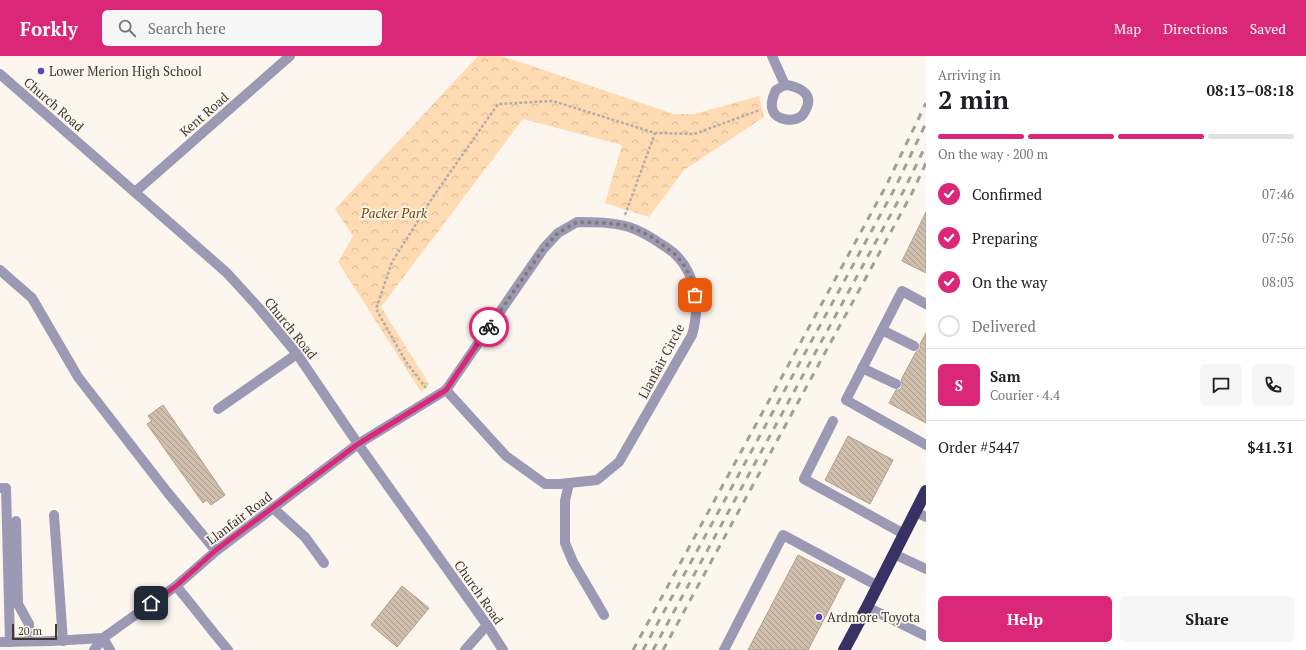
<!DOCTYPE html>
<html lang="en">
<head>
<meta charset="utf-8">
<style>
  :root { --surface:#fff; --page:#f6f6f6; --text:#202124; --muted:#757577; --line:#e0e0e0; --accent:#db2777 }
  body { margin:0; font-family:"PT Serif",serif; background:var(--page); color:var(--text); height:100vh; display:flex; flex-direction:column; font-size:15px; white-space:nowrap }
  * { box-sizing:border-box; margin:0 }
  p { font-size:13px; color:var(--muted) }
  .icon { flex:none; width:22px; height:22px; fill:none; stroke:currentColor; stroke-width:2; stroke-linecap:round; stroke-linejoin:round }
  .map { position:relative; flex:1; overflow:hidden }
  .side { display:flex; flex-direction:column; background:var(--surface); width:380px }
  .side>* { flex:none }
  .scale { position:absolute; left:12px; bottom:10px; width:45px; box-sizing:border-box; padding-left:4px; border:2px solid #403932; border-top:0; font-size:11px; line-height:14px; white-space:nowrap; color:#403932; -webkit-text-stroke:3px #fdf6ee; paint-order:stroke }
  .pin { position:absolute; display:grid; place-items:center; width:34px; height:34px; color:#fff; margin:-17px; border-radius:8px; box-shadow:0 2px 6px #0006 }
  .courier { position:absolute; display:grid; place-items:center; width:40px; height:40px; margin:-20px; border:3px solid #db2777; border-radius:50%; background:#fff; color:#222; box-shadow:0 1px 5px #0007 }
  .overview em { font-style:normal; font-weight:600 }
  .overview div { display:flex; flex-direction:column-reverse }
  .overview { display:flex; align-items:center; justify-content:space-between; height:68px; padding:0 12px }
  h1 { font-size:26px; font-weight:600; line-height:30px }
  .bar { display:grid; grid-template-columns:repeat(4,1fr); gap:6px 4px; align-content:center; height:48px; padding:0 12px }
  .bar i { height:5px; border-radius:3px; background:var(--line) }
  .bar .active { background:var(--accent) }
  .bar p { grid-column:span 4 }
  .line { display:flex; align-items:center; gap:10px; padding:0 12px; border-top:1px solid var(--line) }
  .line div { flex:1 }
  .round { display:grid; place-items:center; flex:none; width:42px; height:42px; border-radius:6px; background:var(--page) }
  ol { padding:0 12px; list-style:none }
  li { display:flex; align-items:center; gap:12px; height:44px }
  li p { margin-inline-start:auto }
  li .icon { padding:4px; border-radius:50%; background:var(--accent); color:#fff; stroke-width:4 }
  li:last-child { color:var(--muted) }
  li i { width:22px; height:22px; border:2px solid var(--line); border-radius:50% }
  .action { display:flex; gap:8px; margin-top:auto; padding:8px 12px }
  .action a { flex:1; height:46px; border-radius:6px; background:var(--accent); color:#fff; font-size:16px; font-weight:600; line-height:46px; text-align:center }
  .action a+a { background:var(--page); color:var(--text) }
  header { display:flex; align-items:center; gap:24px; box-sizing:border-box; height:56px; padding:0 20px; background:var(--accent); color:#fff }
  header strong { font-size:19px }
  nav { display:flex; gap:22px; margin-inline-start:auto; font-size:14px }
  .search { width:280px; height:36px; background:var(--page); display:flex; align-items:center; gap:10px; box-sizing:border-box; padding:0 14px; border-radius:6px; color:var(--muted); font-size:15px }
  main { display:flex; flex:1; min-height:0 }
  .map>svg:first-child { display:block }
</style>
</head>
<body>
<header>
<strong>Forkly</strong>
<div class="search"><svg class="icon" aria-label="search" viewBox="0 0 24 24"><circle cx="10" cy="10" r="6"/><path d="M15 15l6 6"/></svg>Search here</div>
<nav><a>Map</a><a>Directions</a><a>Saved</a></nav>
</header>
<main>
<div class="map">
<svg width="926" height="594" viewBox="0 0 926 594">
  <defs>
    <pattern id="park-crowns" width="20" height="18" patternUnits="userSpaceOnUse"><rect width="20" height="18" fill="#fedbb3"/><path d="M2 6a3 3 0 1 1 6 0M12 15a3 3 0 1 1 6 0" fill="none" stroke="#dbbd9a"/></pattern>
    <pattern id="building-back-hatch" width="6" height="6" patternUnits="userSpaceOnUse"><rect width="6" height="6" fill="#d0bfac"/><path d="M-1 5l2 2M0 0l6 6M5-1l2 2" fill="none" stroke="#aa9c8d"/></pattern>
  </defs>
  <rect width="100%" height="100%" fill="#fdf6ee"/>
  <polygon fill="url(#park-crowns)" points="478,0 502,0 674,58 694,58 759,40 764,61 684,114 649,161 605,147 622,89 523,63 381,251 429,328 421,336 338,206 353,180 335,153"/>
  <g fill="url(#building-back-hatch)" stroke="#af9f8d">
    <polygon points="926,156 926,217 902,205"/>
    <polygon points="926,277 926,367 889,347 896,334 899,334 902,331 902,328 901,324 916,296 920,293 920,288"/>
    <polygon points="163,349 225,439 211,449 207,444 203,447 147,368 152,365 148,360"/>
    <polygon points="848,380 893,404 870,448 825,424"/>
    <polygon points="798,499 845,523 808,594 748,594"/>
    <polygon points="402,530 429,552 397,591 371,569"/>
  </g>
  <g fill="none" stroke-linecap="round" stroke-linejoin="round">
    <g stroke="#b5aea7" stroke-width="2.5" stroke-dasharray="3 2" stroke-linecap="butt">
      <polyline points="625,159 655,77"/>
      <polyline points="426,332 406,306 376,253 392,206 435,138 498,48 553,45 655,77 694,78 760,54"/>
    </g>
    <g stroke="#9b99b3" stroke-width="10">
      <polyline points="772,0 785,29"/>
      <polyline points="0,18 227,217 258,251 297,298 358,388 487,569 503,594"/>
      <path d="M785,29C796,30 813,36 807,51C805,55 804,59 800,61C792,66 777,64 773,55C770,48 773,40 776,34Z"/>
      <polyline points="135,136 290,0"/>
      <path d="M577,166C594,166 612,166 629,171C641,175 651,181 661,188C666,191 672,195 676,199C697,220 700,252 692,279L619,406L597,424L560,428H545L506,400L446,334L544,192L558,177Z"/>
      <polyline points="0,214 32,242 78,321 168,437 216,495"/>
      <polyline points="926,248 902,235 846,344 926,389"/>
      <polyline points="882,274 914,290"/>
      <polyline points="862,312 896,328"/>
      <polyline points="218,353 297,298"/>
      <polyline points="833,365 804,423 904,478"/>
      <polyline points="569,427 565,445 565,487 573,506 604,559"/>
      <polyline points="0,432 6,432 10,586"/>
      <polyline points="273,452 305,481 324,507"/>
      <polyline points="915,456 926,461"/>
      <polyline points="54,459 63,585"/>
      <polyline points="16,465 18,548 29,568 30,585"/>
      <polyline points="894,498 926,513"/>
      <path d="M176,530C194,551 210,573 228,594"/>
      <polyline points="867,551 926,580"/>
      <polyline points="0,586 51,585 103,582 176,530 216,495 358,388 446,334"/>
      <polyline points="94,594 103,582 110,594"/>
      <polyline points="465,594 487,569"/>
      <polyline points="724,594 783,479 878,530"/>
    </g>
    <polyline stroke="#383163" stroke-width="12" points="844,594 867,551 926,435"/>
    <g stroke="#a59e97" stroke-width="3" stroke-dasharray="7 7" stroke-linecap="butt">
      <polyline points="633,594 886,130 926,47"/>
      <polyline points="643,594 895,132 926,67"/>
      <polyline points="653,594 903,136 926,89"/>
      <polyline points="663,594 911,139 926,107"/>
    </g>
  </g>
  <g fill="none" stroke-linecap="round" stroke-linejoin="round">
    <polyline stroke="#827b74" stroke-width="4" stroke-dasharray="0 7.2" points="489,271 544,192 558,177 577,166 607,167 628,170 650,180 676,199 685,211 693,225 695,239"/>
    <polyline stroke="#db2777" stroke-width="5" points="151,547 176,530 216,494 358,388 446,334 489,271"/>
  </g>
  <g fill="#5d42ba" stroke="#fdf6ee" stroke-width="1.5">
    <circle cx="41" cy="15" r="4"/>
    <circle cx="819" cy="561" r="4"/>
  </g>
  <g text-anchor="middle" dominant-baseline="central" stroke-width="3.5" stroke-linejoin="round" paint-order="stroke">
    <g font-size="13" fill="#403932" stroke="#fdf6ee" text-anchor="start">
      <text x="49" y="15">Lower Merion High School</text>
      <text x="827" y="561">Ardmore Toyota</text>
    </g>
    <g font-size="13" fill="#403932" stroke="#fdf6ee">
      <text transform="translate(54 48) rotate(41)">Church Road</text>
      <text transform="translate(204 58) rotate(-41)">Kent Road</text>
      <text transform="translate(291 272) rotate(51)">Church Road</text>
      <text transform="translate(661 305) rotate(-62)">Llanfair Circle</text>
      <text transform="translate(239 462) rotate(-37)">Llanfair Road</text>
      <text transform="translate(479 536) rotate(55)">Church Road</text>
    </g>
    <g font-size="13" font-style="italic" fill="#6f4602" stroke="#fdf6ee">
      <text x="394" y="157">Packer Park</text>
    </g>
  </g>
</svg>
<div class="scale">20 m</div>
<div class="pin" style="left:695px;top:239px;background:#ea580c"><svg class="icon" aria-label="bag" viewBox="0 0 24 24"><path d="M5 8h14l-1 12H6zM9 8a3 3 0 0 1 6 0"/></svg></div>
<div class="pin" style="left:151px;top:547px;background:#1f2937"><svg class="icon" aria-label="home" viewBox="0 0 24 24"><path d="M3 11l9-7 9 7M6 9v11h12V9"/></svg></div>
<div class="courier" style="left:489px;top:271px"><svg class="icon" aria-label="bike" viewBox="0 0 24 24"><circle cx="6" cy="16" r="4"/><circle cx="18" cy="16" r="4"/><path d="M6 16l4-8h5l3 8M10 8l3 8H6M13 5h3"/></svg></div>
</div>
<section class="side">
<div class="overview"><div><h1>2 min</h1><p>Arriving in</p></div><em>08:13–08:18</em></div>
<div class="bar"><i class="active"></i><i class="active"></i><i class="active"></i><i></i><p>On the way · 200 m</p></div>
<ol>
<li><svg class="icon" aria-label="check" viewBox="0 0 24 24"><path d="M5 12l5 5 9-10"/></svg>Confirmed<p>07:46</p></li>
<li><svg class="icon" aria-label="check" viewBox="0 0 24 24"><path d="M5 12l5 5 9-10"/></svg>Preparing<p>07:56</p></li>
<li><svg class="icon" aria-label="check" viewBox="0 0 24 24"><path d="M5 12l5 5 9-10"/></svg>On the way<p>08:03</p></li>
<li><i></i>Delivered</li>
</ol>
<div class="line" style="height:72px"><b class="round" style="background:var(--accent);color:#fff">S</b><div><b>Sam</b><p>Courier · 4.4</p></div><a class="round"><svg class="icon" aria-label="chat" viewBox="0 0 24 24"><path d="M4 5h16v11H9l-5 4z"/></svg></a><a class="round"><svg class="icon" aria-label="phone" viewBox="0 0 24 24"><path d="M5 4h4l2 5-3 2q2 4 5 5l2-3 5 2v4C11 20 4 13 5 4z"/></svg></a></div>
<div class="line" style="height:52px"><div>Order #5447</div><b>$41.31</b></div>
<div class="action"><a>Help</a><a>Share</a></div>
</section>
</main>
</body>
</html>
